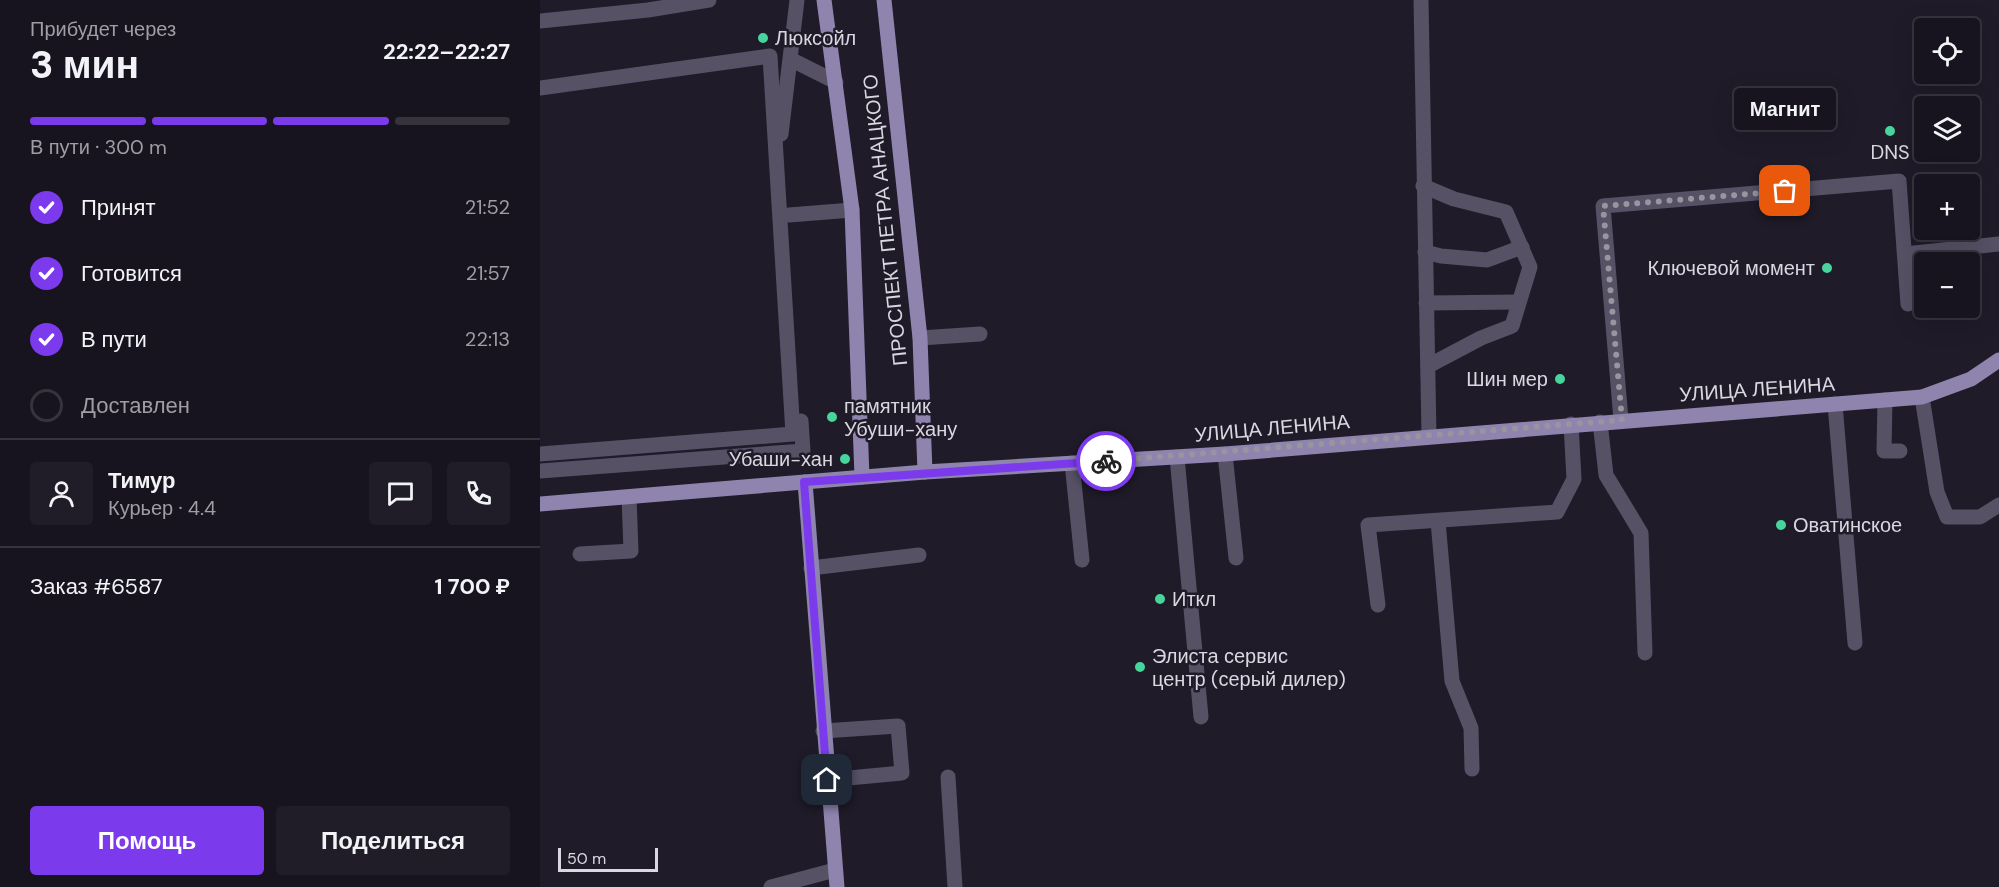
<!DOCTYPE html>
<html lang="ru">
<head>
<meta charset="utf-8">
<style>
  :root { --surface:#17141f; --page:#201d28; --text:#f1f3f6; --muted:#9e9ea4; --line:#36333d; --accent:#7c3aed }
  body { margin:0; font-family:"DM Sans",sans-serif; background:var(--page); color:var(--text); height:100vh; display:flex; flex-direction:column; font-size:22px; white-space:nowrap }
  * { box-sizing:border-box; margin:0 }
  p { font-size:20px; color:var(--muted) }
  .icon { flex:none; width:33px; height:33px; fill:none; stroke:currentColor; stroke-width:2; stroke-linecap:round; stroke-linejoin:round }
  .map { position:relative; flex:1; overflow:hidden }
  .panel { display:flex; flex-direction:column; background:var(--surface); width:540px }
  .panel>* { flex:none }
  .buttons { position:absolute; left:1374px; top:18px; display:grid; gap:12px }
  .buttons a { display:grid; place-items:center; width:66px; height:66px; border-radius:6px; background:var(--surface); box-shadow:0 6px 24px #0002,0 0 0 2px var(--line); font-size:30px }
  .scale { position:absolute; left:18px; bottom:15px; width:100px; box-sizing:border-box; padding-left:6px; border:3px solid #d9d7e0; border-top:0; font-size:16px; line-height:21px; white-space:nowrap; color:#d9d7e0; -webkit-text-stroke:4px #1f1b29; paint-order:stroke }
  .pin { position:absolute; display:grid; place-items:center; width:51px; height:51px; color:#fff; margin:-26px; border-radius:12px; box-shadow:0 3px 9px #0006 }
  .courier { position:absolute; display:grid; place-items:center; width:60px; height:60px; margin:-30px; border:4px solid #7c3aed; border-radius:50%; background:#fff; color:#222; box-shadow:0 2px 8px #0007 }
  .bubble { position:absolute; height:42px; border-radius:6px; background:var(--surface); box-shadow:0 6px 24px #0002,0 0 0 2px var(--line); font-size:20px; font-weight:700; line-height:42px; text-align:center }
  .overview em { font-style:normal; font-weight:700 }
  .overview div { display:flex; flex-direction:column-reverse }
  .overview { display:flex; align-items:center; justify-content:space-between; height:102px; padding:0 30px }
  h1 { font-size:39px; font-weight:700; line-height:45px }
  .bar { display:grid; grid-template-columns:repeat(4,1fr); gap:9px 6px; align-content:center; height:72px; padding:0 30px }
  .bar i { height:8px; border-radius:4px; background:var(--line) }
  .bar .selected { background:var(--accent) }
  .bar p { grid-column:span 4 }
  .line { display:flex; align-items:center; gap:15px; padding:0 30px; border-top:2px solid var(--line) }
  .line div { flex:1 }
  .round { display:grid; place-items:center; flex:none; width:63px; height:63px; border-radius:6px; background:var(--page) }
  ol { padding:0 30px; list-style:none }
  li { display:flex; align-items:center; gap:18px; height:66px }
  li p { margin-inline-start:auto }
  li .icon { padding:6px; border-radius:50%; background:var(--accent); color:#fff; stroke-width:4 }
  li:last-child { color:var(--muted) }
  li i { width:33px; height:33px; border:3px solid var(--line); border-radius:50% }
  .cta { display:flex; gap:12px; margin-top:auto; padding:12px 30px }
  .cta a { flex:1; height:69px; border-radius:6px; background:var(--accent); color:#fff; font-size:24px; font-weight:700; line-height:69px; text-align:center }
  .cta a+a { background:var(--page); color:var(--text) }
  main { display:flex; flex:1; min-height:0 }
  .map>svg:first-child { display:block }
</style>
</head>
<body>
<main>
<section class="panel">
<div class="overview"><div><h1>3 мин</h1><p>Прибудет через</p></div><em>22:22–22:27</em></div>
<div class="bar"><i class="selected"></i><i class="selected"></i><i class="selected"></i><i></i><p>В пути · 300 m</p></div>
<ol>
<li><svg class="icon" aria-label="check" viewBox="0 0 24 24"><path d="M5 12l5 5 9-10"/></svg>Принят<p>21:52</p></li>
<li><svg class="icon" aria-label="check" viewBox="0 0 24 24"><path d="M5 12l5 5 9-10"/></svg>Готовится<p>21:57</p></li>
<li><svg class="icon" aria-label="check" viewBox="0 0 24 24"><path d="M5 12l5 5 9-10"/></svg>В пути<p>22:13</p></li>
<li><i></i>Доставлен</li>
</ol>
<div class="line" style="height:108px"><a class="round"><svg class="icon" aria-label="person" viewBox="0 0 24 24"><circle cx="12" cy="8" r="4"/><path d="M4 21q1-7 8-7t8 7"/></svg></a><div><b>Тимур</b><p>Курьер · 4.4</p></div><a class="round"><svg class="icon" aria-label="chat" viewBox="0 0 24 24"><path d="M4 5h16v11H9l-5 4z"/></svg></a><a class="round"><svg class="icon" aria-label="phone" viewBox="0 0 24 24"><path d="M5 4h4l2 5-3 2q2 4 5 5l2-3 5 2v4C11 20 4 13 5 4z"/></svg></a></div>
<div class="line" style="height:78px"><div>Заказ #6587</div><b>1 700 ₽</b></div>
<div class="cta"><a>Помощь</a><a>Поделиться</a></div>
</section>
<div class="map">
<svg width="1459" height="887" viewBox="0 0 1459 887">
  <rect width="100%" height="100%" fill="#1f1b29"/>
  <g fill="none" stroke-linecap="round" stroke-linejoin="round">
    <g stroke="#565165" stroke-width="15">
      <polyline points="881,0 889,436"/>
      <polyline points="0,21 108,10 169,0"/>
      <polyline points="252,60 296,82"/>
      <polyline points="0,88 230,56 253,434 0,454"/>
      <polyline points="241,134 257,0"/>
      <polyline points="883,186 914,199 966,212 990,267 972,326 941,338 888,366"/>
      <polyline points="249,215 312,210"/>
      <polyline points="885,252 901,256 947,260 982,247"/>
      <polyline points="1365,254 1459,244"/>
      <polyline points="886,303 978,302"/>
      <polyline points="380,338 440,334"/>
      <polyline points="1382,397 1397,492 1407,517 1440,517 1459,505"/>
      <polyline points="1345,400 1344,451 1360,451"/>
      <polyline points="1295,404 1315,643"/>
      <polyline points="1081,420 1063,206 1359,181 1368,304"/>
      <polyline points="1060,422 1066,475 1101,533 1105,653"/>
      <polyline points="685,454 696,558"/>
      <polyline points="637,457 661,717"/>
      <polyline points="532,463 542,560"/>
      <polyline points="0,471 263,451 261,421"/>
      <polyline points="898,521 912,681 931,728 932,769"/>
      <polyline points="40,554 91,551 89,497"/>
      <polyline points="271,568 379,555"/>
      <polyline points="838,605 828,525 1017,512 1034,479 1031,424"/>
      <polyline points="283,731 358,726 362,773 287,780"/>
      <polyline points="408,777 415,887"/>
      <polyline points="231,887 295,870"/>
    </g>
    <g stroke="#8f84ae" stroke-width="15">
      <polyline points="284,0 312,210 322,477"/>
      <polyline points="344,0 380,338 385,472"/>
      <polyline points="265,482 297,887"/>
      <polyline points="0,504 385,472 685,454 1382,397 1431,379 1459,360"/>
    </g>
  </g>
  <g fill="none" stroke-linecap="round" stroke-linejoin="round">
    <polyline stroke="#9895a0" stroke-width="6" stroke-dasharray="0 10.8" points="566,461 1082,420 1063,206 1245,191"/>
    <polyline stroke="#7c3aed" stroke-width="8" points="287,780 264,482 566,461"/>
  </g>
  <g fill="#48d49d" stroke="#1f1b29" stroke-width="2">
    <circle cx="223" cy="38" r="6"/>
    <circle cx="1350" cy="131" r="6"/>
    <circle cx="1287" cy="268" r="6"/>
    <circle cx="1020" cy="379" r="6"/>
    <circle cx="292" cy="417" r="6"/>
    <circle cx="305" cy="459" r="6"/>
    <circle cx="1241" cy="525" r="6"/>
    <circle cx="620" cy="599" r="6"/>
    <circle cx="600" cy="667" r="6"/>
  </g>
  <g text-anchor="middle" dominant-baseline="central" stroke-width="5" stroke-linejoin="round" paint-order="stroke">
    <g font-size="20" fill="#d9d7e0" stroke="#1f1b29" text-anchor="start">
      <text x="235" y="38">Люксойл</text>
      <text x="1350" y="152" text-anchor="middle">DNS</text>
      <text x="1275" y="268" text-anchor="end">Ключевой момент</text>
      <text x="1008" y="379" text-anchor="end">Шин мер</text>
      <text x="304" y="406">памятник<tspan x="304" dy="23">Убуши-хану</tspan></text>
      <text x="293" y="459" text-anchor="end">Убаши-хан</text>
      <text x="1253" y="525">Оватинское</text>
      <text x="632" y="599">Иткл</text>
      <text x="612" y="656">Элиста сервис<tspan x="612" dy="23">центр (серый дилер)</tspan></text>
    </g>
    <g font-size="20" fill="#d9d7e0" stroke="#1f1b29">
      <text transform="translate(345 220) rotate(-96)">ПРОСПЕКТ ПЕТРА АНАЦКОГО</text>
      <text transform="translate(1217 389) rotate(-4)">УЛИЦА ЛЕНИНА</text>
      <text transform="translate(732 428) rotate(-5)">УЛИЦА ЛЕНИНА</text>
    </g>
  </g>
</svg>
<div class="buttons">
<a><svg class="icon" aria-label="locate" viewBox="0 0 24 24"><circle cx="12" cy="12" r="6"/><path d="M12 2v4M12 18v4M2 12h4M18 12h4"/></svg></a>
<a><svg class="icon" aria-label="layers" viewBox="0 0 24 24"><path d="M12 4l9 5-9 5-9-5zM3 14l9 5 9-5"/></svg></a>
<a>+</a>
<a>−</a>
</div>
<div class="scale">50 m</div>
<div class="pin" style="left:1245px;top:191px;background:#ea580c"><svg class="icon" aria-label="bag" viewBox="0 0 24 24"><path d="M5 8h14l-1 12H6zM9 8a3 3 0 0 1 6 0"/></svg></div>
<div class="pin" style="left:287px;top:780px;background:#1f2937"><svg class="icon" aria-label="home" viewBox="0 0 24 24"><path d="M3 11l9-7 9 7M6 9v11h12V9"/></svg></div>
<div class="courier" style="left:566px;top:461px"><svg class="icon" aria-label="bike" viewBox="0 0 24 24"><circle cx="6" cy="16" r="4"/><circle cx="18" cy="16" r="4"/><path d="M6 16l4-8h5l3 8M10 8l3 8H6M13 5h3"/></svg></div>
<div class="bubble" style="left:1194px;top:88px;width:102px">Магнит</div>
</div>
</main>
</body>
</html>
